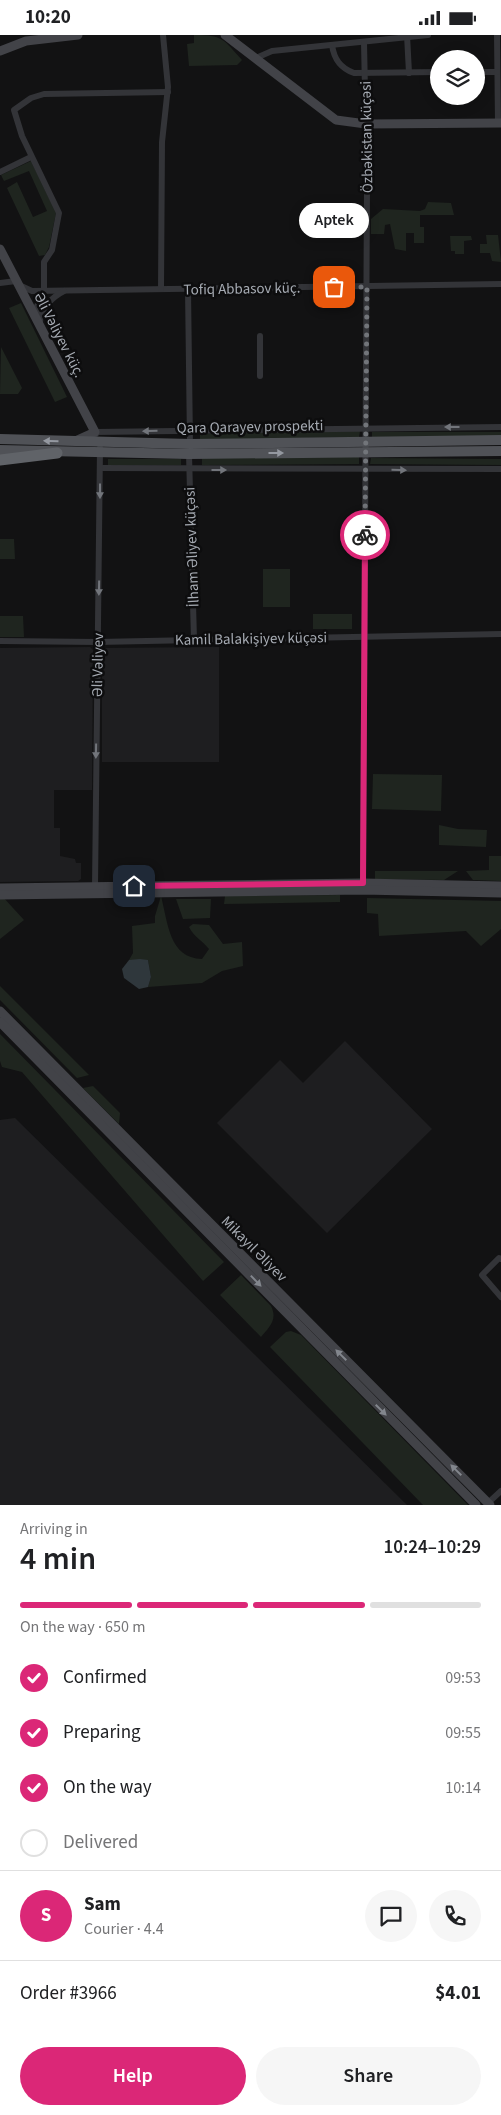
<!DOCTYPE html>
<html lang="en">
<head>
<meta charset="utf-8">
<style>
  :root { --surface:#fff; --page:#f6f6f6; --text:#202124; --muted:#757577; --line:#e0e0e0; --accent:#db2777 }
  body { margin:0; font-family:"Source Sans 3",sans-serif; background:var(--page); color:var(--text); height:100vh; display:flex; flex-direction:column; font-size:19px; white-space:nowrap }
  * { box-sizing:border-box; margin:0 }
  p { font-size:16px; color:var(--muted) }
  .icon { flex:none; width:28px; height:28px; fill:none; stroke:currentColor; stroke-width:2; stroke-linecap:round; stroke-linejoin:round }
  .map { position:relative; height:1470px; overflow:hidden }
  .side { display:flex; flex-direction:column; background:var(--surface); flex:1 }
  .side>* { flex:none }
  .fabs { position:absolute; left:430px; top:15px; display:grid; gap:10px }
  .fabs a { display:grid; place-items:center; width:55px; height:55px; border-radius:50%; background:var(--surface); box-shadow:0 2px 12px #0003; font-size:25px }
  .pin { position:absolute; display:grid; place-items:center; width:42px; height:42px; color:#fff; margin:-21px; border-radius:10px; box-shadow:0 2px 8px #0006 }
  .courier { position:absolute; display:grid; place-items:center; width:50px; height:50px; margin:-25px; border:4px solid #db2777; border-radius:50%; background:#fff; color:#222; box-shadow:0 1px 6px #0007 }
  .bubble { position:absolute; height:35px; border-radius:18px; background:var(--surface); box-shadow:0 2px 12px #0003; font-size:16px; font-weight:600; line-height:35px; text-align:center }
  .headline em { font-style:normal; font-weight:600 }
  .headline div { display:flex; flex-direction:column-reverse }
  .headline { display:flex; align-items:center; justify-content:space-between; height:85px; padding:0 20px }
  h1 { font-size:32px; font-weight:600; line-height:38px }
  .bar { display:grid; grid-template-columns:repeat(4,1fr); gap:8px 5px; align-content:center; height:60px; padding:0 20px }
  .bar i { height:6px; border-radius:4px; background:var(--line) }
  .bar .selected { background:var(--accent) }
  .bar p { grid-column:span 4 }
  .line { display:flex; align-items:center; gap:12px; padding:0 20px; border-top:1px solid var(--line) }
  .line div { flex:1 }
  .round { display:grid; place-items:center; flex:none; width:52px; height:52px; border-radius:26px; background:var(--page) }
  ol { padding:0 20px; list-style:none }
  li { display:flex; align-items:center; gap:15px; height:55px }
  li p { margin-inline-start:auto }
  li .icon { padding:5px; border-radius:50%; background:var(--accent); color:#fff; stroke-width:4 }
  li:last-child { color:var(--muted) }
  li i { width:28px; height:28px; border:2px solid var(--line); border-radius:50% }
  .primary-button { display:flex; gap:10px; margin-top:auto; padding:10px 20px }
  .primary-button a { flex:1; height:58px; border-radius:30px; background:var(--accent); color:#fff; font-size:20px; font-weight:600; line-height:58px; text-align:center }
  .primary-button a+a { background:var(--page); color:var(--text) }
  .status { display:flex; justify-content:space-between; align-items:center; height:35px; padding:0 25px; background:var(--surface); direction:ltr }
  .status svg { height:14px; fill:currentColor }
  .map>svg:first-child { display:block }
</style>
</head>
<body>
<div class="status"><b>10:20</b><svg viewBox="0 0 49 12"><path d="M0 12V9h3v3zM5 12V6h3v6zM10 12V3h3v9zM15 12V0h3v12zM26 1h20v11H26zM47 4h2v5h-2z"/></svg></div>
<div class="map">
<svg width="501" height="1470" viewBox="0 0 501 1470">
  <rect width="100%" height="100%" fill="#121213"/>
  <g fill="#1e1e20">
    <polygon points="90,612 93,615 92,755 54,755 54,793 60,793 60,821 75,824 76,828 81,828 81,844 78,846 0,847 0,613"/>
    <polygon points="219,612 219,727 102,727 102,613"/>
    <polygon points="345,1006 432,1094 327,1198 217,1088 280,1025 303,1048"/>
    <polygon points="15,1083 407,1470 0,1470 0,1085"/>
  </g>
  <g fill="#1f251f">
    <path d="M194,0C223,0 223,4 242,25L237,30L189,31L187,9L194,8Z"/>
    <polygon points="31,126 56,178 49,212 45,220 39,221 7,153 17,147 33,182 47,176 29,136 4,146 1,140"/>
    <polygon points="428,167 451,168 454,180 420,180 420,192 424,192 424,208 414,208 414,198 406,198 406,216 395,214 390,189 385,190 384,199 371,199 371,184 383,174 420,176 425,174"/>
    <polygon points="486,200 498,200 501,227 492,226 490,218 480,218 480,209 487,209"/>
    <polygon points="450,201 471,201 472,205 464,206 464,219 455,219 455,216 451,216"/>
    <polygon points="21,268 67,362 55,367 9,273"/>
    <polygon points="1,312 22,353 18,359 0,359"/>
    <polygon points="360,396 359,402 200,405 200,399"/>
    <rect x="372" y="397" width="129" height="7"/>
    <polygon points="359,422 359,429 202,430 202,423"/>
    <polygon points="371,423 501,424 501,430 370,429"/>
    <rect x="108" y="424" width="73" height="6"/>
    <polygon points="0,504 14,504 15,524 0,524"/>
    <rect x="263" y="534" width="27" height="38"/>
    <rect x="313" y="579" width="39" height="15"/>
    <polygon points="0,581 23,581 24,602 0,602"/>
    <polygon points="373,739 442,740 441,776 372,774"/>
    <polygon points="439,790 458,794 487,795 486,812 439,810"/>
    <polygon points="489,821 501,821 501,846 473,845 466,836 489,835"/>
    <polygon points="375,836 458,836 444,845 375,844"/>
    <polygon points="340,860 340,867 224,869 225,861"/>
    <polygon points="0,861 2,861 24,885 0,904"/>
    <path d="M161,861C168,888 169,923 202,924L209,914C202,905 194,902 189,892L193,889L209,890L223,909L242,907L243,931L222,936L202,948L148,952L151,942L148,925H129L133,918L132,891L155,888V881Z"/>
    <polygon points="367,863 501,866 501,894 481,911 466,896 379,901 378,879 367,878"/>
    <polygon points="176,864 211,864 210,883 183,884"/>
    <polygon points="0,951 89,1040 77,1043 0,965"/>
    <polygon points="0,999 224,1227 203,1246 22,1037 2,1032 0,1026"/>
    <polygon points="93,1051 120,1078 119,1089 83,1053"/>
    <path d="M241,1240L271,1271C278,1285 269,1292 261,1302L220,1260Z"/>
    <polygon points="291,1296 301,1300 468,1470 423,1470 270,1312 286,1297"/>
  </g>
  <polygon fill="#2f373c" points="140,924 148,925 151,942 148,952 139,954 124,943 122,934 129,925"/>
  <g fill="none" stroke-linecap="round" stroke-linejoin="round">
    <g stroke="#333438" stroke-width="6">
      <polyline points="407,0 409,38"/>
      <polyline points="497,0 498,88"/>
      <path d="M332,10C334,24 340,33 354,38L439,37"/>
      <polyline points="256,23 272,16 428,0"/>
      <polyline points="476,37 497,37"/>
      <polyline points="0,137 31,122"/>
      <polyline points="0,248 16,246"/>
      <polyline points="19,250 32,256 501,249"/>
      <polyline points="161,254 162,107 168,52 163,0"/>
      <polyline points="188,254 190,409"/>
      <polyline points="36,281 37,271 44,256 44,227 52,215 59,178 22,101 14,75 31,63 44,59 168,57"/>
      <path d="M40,288C40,274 52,262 64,256"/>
      <polyline points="260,301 260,341"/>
      <polyline points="96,399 95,397 501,392"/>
      <polyline points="189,419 194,605"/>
      <polyline points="100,433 501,434"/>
      <polyline points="0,606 98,607 501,599"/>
      <polyline points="363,851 367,155 364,7"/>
      <polyline points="95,852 100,413"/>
      <polyline points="501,1224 499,1223 482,1240 501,1262"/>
      <polyline points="488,1468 501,1456"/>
    </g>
    <g stroke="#424348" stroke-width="9">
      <polyline points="225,0 336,85 366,89 501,88"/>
      <polyline points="0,16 26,6 78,0"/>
      <polyline points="0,214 95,397 75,406"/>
      <polyline points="0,853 363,848 501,851"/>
      <polyline points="0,860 363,855 501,858"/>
      <polyline points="0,976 490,1470"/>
      <polyline points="0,987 476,1470"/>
    </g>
    <g stroke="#505257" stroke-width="10">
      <polyline points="0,404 190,409 501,405"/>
      <polyline points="0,415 189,419 501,416"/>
    </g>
    <polyline stroke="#606368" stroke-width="11" points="0,425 57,418"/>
  </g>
  <defs><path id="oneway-solid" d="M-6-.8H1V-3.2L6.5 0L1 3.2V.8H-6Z" transform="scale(1.25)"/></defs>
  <g fill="#72757b">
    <use href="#oneway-solid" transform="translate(452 392) rotate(180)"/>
    <use href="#oneway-solid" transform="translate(150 396) rotate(179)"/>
    <use href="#oneway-solid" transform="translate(219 435)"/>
    <use href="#oneway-solid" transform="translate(399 435) rotate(1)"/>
    <use href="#oneway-solid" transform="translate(100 456) rotate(90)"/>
    <use href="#oneway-solid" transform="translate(99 553) rotate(91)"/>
    <use href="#oneway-solid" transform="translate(96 716) rotate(91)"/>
  </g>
  <g fill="#9498a0">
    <use href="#oneway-solid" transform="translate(51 406) rotate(-178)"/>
    <use href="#oneway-solid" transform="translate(276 418)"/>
  </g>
  <g fill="#82868d">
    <use href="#oneway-solid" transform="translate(256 1246) rotate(46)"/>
    <use href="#oneway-solid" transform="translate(341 1320) rotate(-135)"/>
    <use href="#oneway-solid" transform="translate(381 1375) rotate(45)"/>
    <use href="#oneway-solid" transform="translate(456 1435) rotate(-135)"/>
  </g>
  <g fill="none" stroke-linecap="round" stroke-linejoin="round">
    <polyline stroke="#72757a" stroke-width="5" stroke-dasharray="0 9" points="334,252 367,252 365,500"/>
    <polyline stroke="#db2777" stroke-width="6" points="134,851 363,848 365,500"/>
  </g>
  <g text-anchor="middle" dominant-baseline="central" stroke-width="5" stroke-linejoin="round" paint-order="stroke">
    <g font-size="15" fill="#a5aab2" stroke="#0d0d0e">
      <text transform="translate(367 102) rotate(-91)">Özbəkistan küçəsi</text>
      <text transform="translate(242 254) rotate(-1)">Tofiq Abbasov küç.</text>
      <text transform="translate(59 300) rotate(63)">Əli Vəliyev küç.</text>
      <text transform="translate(250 392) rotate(-1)">Qara Qarayev prospekti</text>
      <text transform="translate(192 512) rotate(-92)">İlham Əliyev küçəsi</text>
      <text transform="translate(251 604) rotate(-1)">Kamil Balakişiyev küçəsi</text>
      <text transform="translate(98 630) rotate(-89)">Əli Vəliyev</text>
      <text transform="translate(254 1214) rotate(45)">Mikayıl Əliyev</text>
    </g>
  </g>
</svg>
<div class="fabs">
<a><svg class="icon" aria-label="layers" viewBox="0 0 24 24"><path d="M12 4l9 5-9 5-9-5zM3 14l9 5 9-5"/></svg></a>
</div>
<div class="pin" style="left:334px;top:252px;background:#ea580c"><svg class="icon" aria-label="bag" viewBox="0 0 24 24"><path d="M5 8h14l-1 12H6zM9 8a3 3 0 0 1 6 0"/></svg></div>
<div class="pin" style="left:134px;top:851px;background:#1f2937"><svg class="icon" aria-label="home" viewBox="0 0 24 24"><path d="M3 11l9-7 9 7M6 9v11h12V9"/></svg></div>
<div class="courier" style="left:365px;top:500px"><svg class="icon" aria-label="bike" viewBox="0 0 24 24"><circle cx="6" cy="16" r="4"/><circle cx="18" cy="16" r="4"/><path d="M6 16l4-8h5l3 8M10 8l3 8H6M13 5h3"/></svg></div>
<div class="bubble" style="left:299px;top:168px;width:70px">Aptek</div>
</div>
<section class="side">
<div class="headline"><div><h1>4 min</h1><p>Arriving in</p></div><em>10:24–10:29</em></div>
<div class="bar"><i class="selected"></i><i class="selected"></i><i class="selected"></i><i></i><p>On the way · 650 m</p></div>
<ol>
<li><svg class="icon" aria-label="check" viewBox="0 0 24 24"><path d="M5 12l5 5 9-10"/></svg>Confirmed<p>09:53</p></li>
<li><svg class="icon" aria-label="check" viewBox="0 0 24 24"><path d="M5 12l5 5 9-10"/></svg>Preparing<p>09:55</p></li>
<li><svg class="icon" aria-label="check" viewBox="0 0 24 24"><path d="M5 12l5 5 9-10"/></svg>On the way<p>10:14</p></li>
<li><i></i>Delivered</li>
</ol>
<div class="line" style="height:90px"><b class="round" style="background:var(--accent);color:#fff">S</b><div><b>Sam</b><p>Courier · 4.4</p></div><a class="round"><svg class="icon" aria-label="chat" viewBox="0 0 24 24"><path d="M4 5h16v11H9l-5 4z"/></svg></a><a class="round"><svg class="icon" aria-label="phone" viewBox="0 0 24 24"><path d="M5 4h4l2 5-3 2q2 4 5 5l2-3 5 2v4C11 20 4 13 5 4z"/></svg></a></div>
<div class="line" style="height:65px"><div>Order #3966</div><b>$4.01</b></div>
<div class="primary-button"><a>Help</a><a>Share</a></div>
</section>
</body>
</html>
